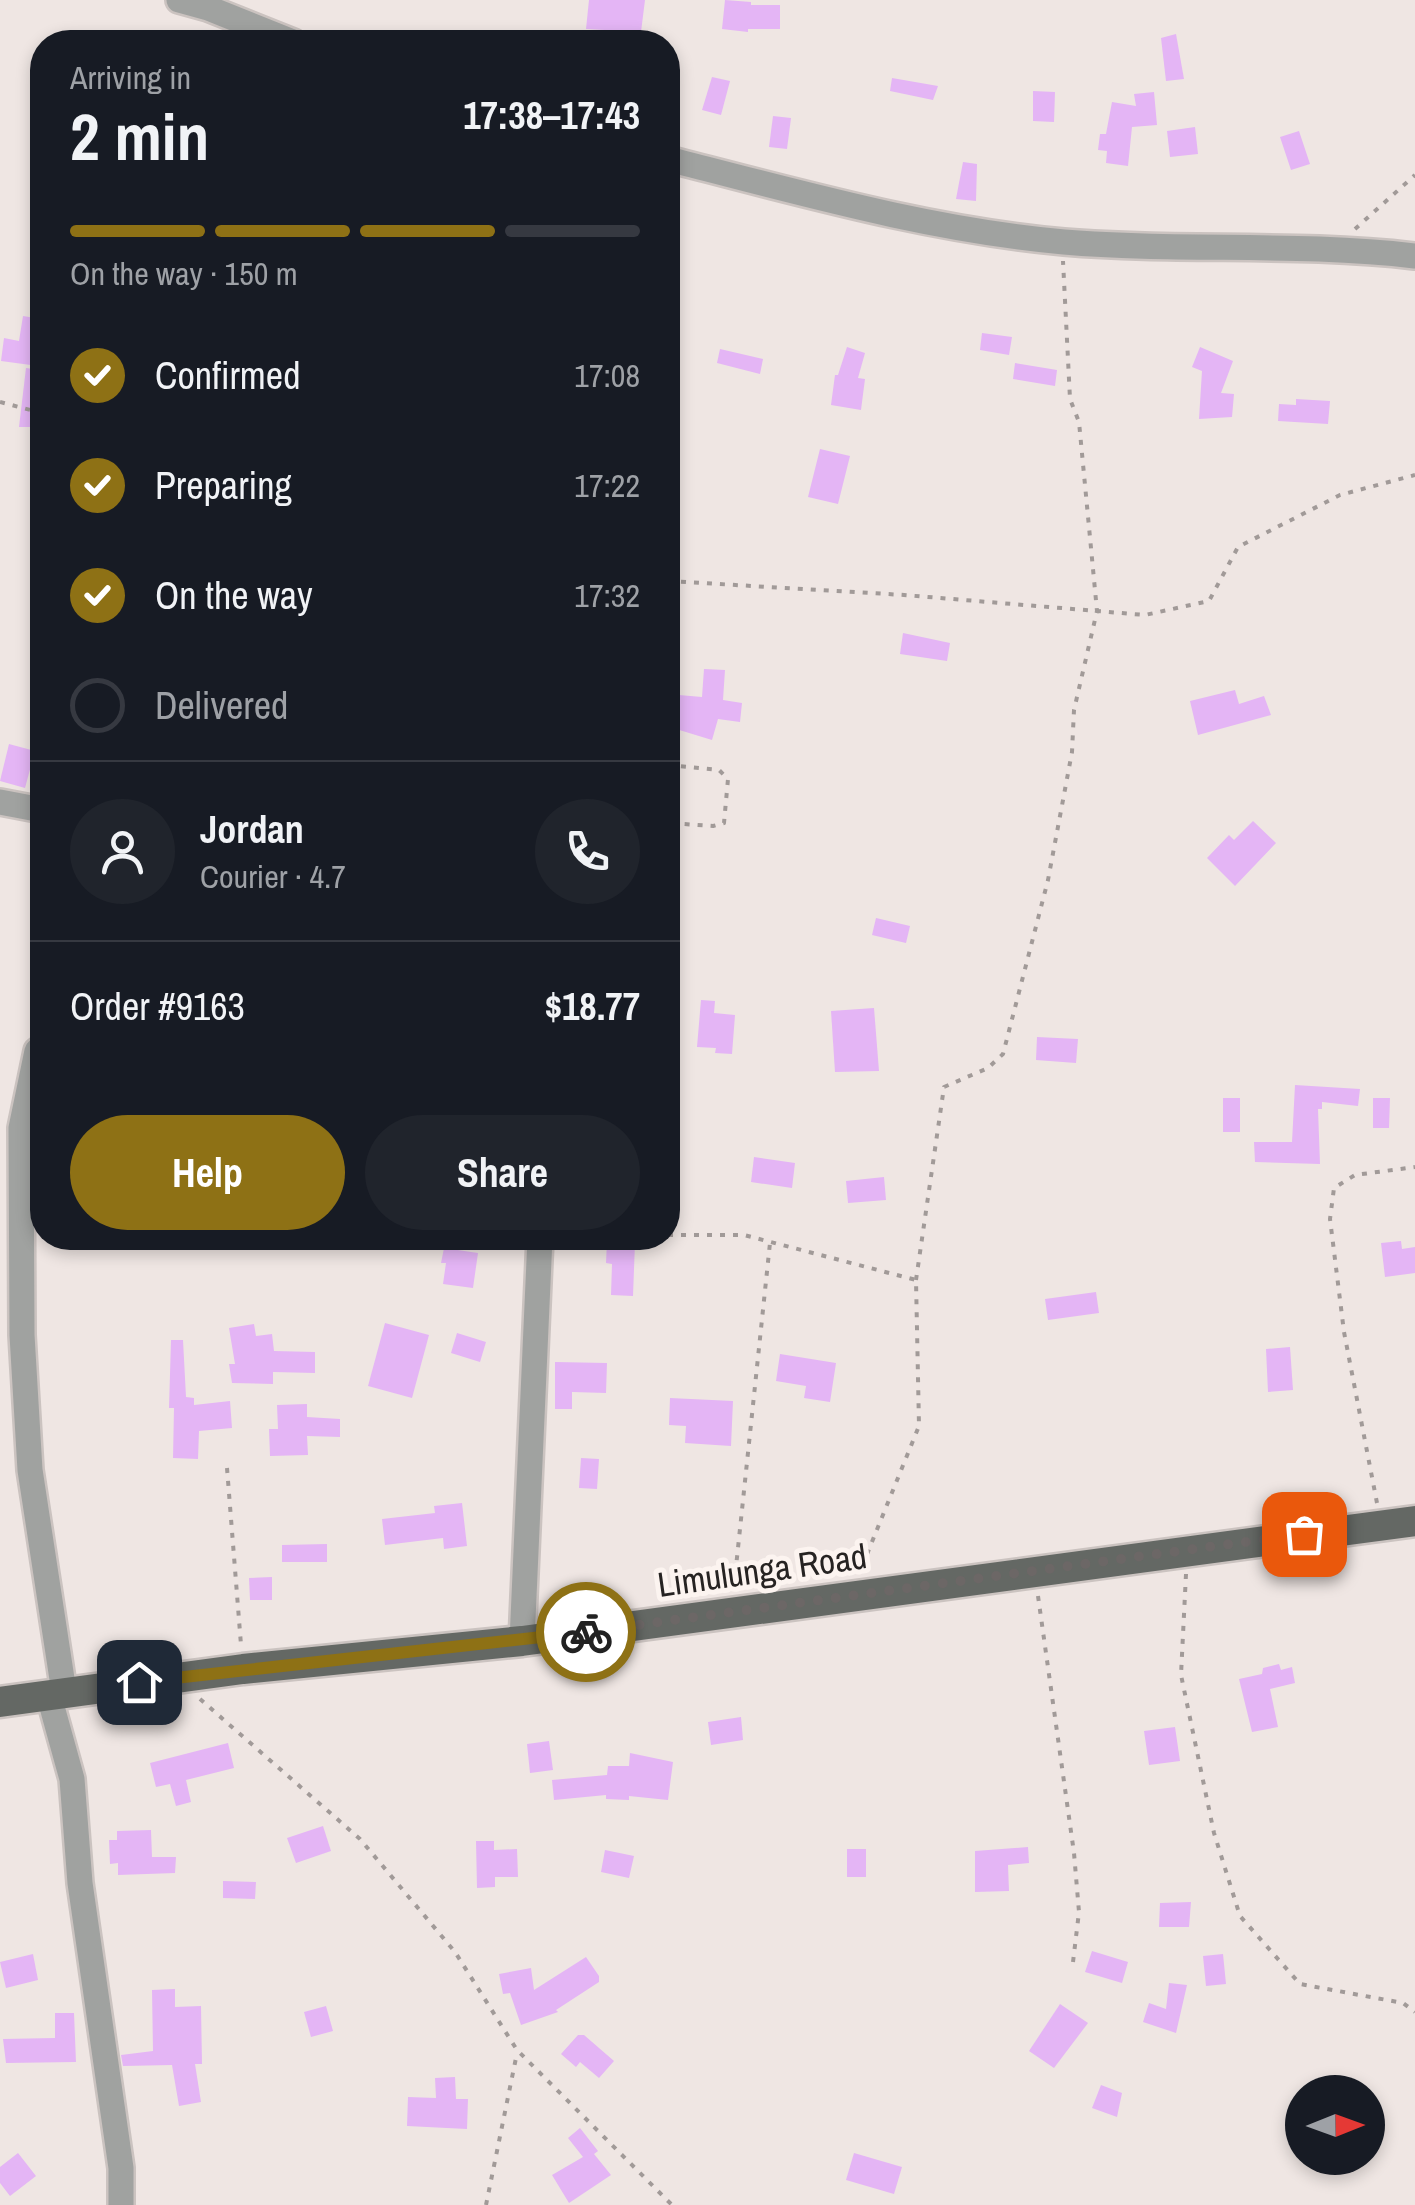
<!DOCTYPE html>
<html lang="en">
<head>
<meta charset="utf-8">
<style>
  :root { --surface:#171b24; --page:#20242c; --text:#f1f3f6; --muted:#9ea1a6; --line:#363941; --accent:#8e7115 }
  body { margin:0; font-family:"Archivo Narrow",sans-serif; background:var(--page); color:var(--text); height:100vh; display:flex; flex-direction:column; font-size:38px; white-space:nowrap }
  * { box-sizing:border-box; margin:0 }
  p { font-size:32px; color:var(--muted) }
  .icon { flex:none; width:55px; height:55px; fill:none; stroke:currentColor; stroke-width:2; stroke-linecap:round; stroke-linejoin:round }
  .map { position:relative; flex:1; overflow:hidden }
  .drawer { position:absolute; left:30px; top:30px; width:650px; height:1220px; display:flex; flex-direction:column; background:var(--surface); border-radius:40px; box-shadow:0 5px 15px #0003 }
  .drawer>* { flex:none }
  .needle { width:65px; rotate:89deg }
  .tools { position:absolute; left:1285px; top:2075px; display:grid; gap:20px }
  .tools a { display:grid; place-items:center; width:100px; height:100px; border-radius:50%; background:var(--surface); box-shadow:0 5px 15px #0003; font-size:50px }
  .pin { position:absolute; display:grid; place-items:center; width:85px; height:85px; color:#fff; margin:-42px; border-radius:20px; box-shadow:0 5px 15px #0006 }
  .courier { position:absolute; display:grid; place-items:center; width:100px; height:100px; margin:-50px; border:8px solid #8e7115; border-radius:50%; background:#fff; color:#222; box-shadow:0 2px 12px #0007 }
  .summary em { font-style:normal; font-weight:800 }
  .summary div { display:flex; flex-direction:column-reverse }
  .summary { display:flex; align-items:center; justify-content:space-between; height:170px; padding:0 40px }
  h1 { font-size:65px; font-weight:800; line-height:75px }
  .bar { display:grid; grid-template-columns:repeat(4,1fr); gap:15px 10px; align-content:center; height:120px; padding:0 40px }
  .bar i { height:12px; border-radius:8px; background:var(--line) }
  .bar .on { background:var(--accent) }
  .bar p { grid-column:span 4 }
  .line { display:flex; align-items:center; gap:25px; padding:0 40px; border-top:2px solid var(--line) }
  .line div { flex:1 }
  .round { display:grid; place-items:center; flex:none; width:105px; height:105px; border-radius:52px; background:var(--page) }
  ol { padding:0 40px; list-style:none }
  li { display:flex; align-items:center; gap:30px; height:110px }
  li p { margin-inline-start:auto }
  li .icon { padding:10px; border-radius:50%; background:var(--accent); color:#fff; stroke-width:4 }
  li:last-child { color:var(--muted) }
  li i { width:55px; height:55px; border:5px solid var(--line); border-radius:50% }
  .cta { display:flex; gap:20px; margin-top:auto; padding:20px 40px }
  .cta a { flex:1; height:115px; border-radius:60px; background:var(--accent); color:#fff; font-size:40px; font-weight:800; line-height:115px; text-align:center }
  .cta a+a { background:var(--page); color:var(--text) }
  .map>svg:first-child { display:block }
</style>
</head>
<body>
<div class="map">
<svg width="1415" height="2205" viewBox="0 0 1415 2205">
  <rect width="100%" height="100%" fill="#efe6e3"/>
  <g fill="#e4b5f5">
    <polygon points="589,0 645,0 641,32 586,29"/>
    <polygon points="725,0 751,2 751,5 780,5 780,29 748,29 748,32 722,29"/>
    <polygon points="1176,34 1184,79 1166,81 1161,38"/>
    <polygon points="712,77 730,81 721,115 702,110"/>
    <polygon points="892,78 938,86 933,100 890,91"/>
    <polygon points="1033,91 1055,92 1054,122 1033,121"/>
    <polygon points="1154,92 1157,125 1132,127 1128,166 1106,163 1107,151 1098,150 1100,134 1106,134 1112,102 1136,106 1134,94"/>
    <polygon points="773,116 791,118 787,149 769,147"/>
    <polygon points="1195,127 1198,154 1170,157 1167,131"/>
    <polygon points="1299,131 1310,164 1291,170 1280,137"/>
    <polygon points="963,162 977,164 976,201 956,199"/>
    <polygon points="23,316 41,319 38,366 1,361 4,338 19,341"/>
    <polygon points="982,333 1012,337 1009,355 980,350"/>
    <polygon points="847,347 865,353 858,378 865,379 861,410 831,405 835,375 838,375"/>
    <polygon points="1200,347 1233,361 1221,393 1234,394 1232,417 1199,419 1202,371 1192,367"/>
    <polygon points="720,349 763,359 760,374 717,363"/>
    <polygon points="1015,363 1057,370 1055,386 1013,379"/>
    <polygon points="26,368 40,370 34,427 19,427"/>
    <polygon points="1296,399 1330,401 1328,424 1278,421 1279,404 1296,405"/>
    <polygon points="820,449 850,456 838,504 808,497"/>
    <polygon points="903,633 950,643 947,661 900,654"/>
    <polygon points="704,669 725,670 723,700 742,703 740,722 718,719 712,740 676,729 679,695 702,697"/>
    <polygon points="1235,690 1239,704 1264,696 1271,715 1198,735 1190,701"/>
    <polygon points="9,744 35,751 25,788 0,781"/>
    <polygon points="1253,821 1276,843 1235,886 1207,858 1229,835 1234,840"/>
    <polygon points="876,918 910,926 906,943 872,935"/>
    <polygon points="701,1000 715,1001 714,1013 735,1015 732,1054 715,1053 716,1048 697,1047"/>
    <polygon points="874,1008 879,1071 835,1072 831,1011"/>
    <polygon points="1037,1037 1078,1039 1076,1063 1036,1060"/>
    <polygon points="1295,1085 1360,1089 1358,1106 1322,1102 1322,1109 1318,1109 1320,1164 1255,1162 1254,1142 1292,1142"/>
    <rect x="1223" y="1098" width="17" height="34"/>
    <polygon points="1373,1098 1390,1098 1389,1128 1373,1128"/>
    <polygon points="754,1157 795,1163 792,1188 751,1182"/>
    <polygon points="884,1177 886,1200 848,1203 846,1181"/>
    <polygon points="607,1241 635,1243 633,1296 611,1295 612,1264 606,1263"/>
    <polygon points="1401,1241 1402,1249 1415,1247 1415,1273 1385,1277 1381,1243"/>
    <polygon points="444,1248 478,1253 473,1288 443,1284 446,1263 441,1263"/>
    <polygon points="1096,1292 1099,1313 1048,1320 1045,1299"/>
    <polygon points="385,1323 429,1335 412,1398 368,1386"/>
    <polygon points="254,1324 256,1336 272,1334 274,1351 315,1352 315,1373 273,1372 273,1384 232,1383 229,1364 235,1364 229,1328"/>
    <polygon points="457,1333 486,1342 480,1362 451,1353"/>
    <polygon points="171,1340 183,1340 186,1397 194,1398 194,1405 230,1401 232,1428 199,1431 198,1459 173,1458 174,1408 169,1408"/>
    <polygon points="1290,1347 1293,1390 1268,1392 1266,1349"/>
    <polygon points="780,1354 836,1363 830,1402 804,1398 806,1386 776,1381"/>
    <polygon points="555,1362 607,1363 606,1393 572,1392 572,1409 555,1409"/>
    <polygon points="670,1398 733,1401 731,1446 685,1443 686,1426 669,1425"/>
    <polygon points="307,1404 307,1417 340,1419 340,1437 307,1436 308,1455 270,1456 269,1429 278,1429 277,1405"/>
    <polygon points="581,1458 599,1459 597,1489 579,1488"/>
    <polygon points="462,1503 467,1546 444,1549 443,1538 385,1545 382,1519 435,1513 434,1506"/>
    <polygon points="327,1544 327,1562 282,1562 282,1545"/>
    <polygon points="272,1577 272,1600 250,1600 249,1578"/>
    <polygon points="1279,1664 1281,1670 1292,1667 1295,1683 1270,1689 1278,1727 1252,1732 1239,1679 1262,1674 1263,1668"/>
    <polygon points="741,1717 743,1740 711,1745 708,1722"/>
    <polygon points="1175,1727 1180,1761 1149,1765 1144,1731"/>
    <polygon points="549,1741 553,1770 530,1773 527,1744"/>
    <polygon points="228,1743 234,1768 186,1780 191,1802 176,1806 170,1784 156,1787 150,1763"/>
    <polygon points="630,1753 673,1762 668,1800 629,1796 629,1800 606,1799 606,1795 554,1800 552,1780 607,1775 608,1766 629,1766"/>
    <polygon points="323,1826 331,1851 296,1863 287,1838"/>
    <polygon points="151,1830 152,1857 176,1857 175,1873 118,1875 118,1863 110,1864 109,1840 117,1840 117,1831"/>
    <polygon points="476,1841 494,1841 494,1850 517,1849 518,1877 495,1877 495,1887 477,1888"/>
    <polygon points="1028,1847 1029,1863 1008,1865 1009,1891 975,1892 975,1851"/>
    <rect x="847" y="1849" width="19" height="28"/>
    <polygon points="605,1850 634,1856 629,1878 601,1872"/>
    <polygon points="223,1881 256,1882 255,1899 223,1898"/>
    <polygon points="1191,1902 1189,1927 1159,1927 1160,1903"/>
    <polygon points="1092,1951 1128,1962 1122,1983 1085,1972"/>
    <polygon points="33,1954 38,1980 6,1988 0,1962"/>
    <polygon points="1223,1954 1226,1984 1206,1986 1203,1956"/>
    <polygon points="586,1957 599,1976 599,1982 556,2010 558,2012 521,2025 510,1993 503,1994 499,1974 531,1968 534,1990"/>
    <polygon points="1169,1983 1187,1985 1176,2033 1143,2022 1149,2003 1166,2009"/>
    <polygon points="175,1989 175,2007 201,2006 202,2064 195,2064 201,2102 179,2106 172,2065 123,2066 121,2055 153,2051 152,1990"/>
    <polygon points="1060,2004 1088,2023 1054,2068 1029,2051"/>
    <polygon points="326,2006 333,2031 311,2037 304,2012"/>
    <polygon points="55,2013 74,2013 76,2062 6,2063 3,2039 55,2038"/>
    <polygon points="578,2035 584,2035 614,2061 599,2078 580,2062 576,2067 561,2054"/>
    <polygon points="455,2077 456,2099 468,2099 467,2129 407,2126 408,2097 436,2098 435,2078"/>
    <polygon points="1101,2085 1122,2093 1117,2117 1092,2108"/>
    <polygon points="580,2128 598,2151 594,2154 611,2175 569,2203 552,2175 583,2157 568,2138"/>
    <polygon points="18,2153 36,2176 10,2196 0,2183 0,2167"/>
    <polygon points="854,2153 902,2167 894,2194 846,2180"/>
  </g>
  <g fill="none" stroke-linecap="round" stroke-linejoin="round">
    <g stroke="#cbc3c0" stroke-width="30">
      <g id="minor">
        <polyline points="179,0 208,8 293,42"/>
        <path d="M668,159C798,192 929,230 1064,242C1181,252 1298,242 1415,256"/>
        <polyline points="0,802 42,810"/>
        <polyline points="42,1047 37,1051 21,1128 22,1335 30,1470 64,1692"/>
        <polyline points="522,1641 540,1238"/>
        <polyline points="49,1696 72,1779 80,1883 121,2168 121,2205"/>
      </g>
    </g>
    <g stroke="#cbc3c0" stroke-width="35">
      <polyline id="major" points="0,1702 243,1669 522,1641 1415,1521"/>
    </g>
    <g stroke="#a19a98" stroke-width="4" stroke-dasharray="5 8" stroke-linecap="butt">
      <polyline points="1355,229 1415,175"/>
      <polyline points="0,402 42,413"/>
      <polyline points="668,581 904,595 1145,615 1209,601 1238,547 1340,495 1415,475"/>
      <polyline points="668,765 719,770 728,779 724,823 713,826 668,823"/>
      <polyline points="668,1235 744,1235 916,1280 919,1426 861,1569"/>
      <polyline points="916,1280 944,1087 988,1068 1003,1054 1048,880 1072,752 1074,710 1097,611 1079,422 1070,399 1063,261"/>
      <polyline points="227,1468 241,1645"/>
      <polyline points="1377,1503 1344,1332 1330,1219 1334,1188 1355,1175 1415,1167"/>
      <polyline points="1186,1574 1181,1675 1214,1833 1240,1916 1300,1984 1403,2003 1415,2012"/>
      <polyline points="734,1586 770,1243"/>
      <polyline points="1038,1596 1074,1853 1079,1912 1073,1962"/>
      <polyline points="200,1699 360,1839 455,1952 517,2050 672,2205"/>
      <polyline points="486,2205 517,2053"/>
    </g>
    <use href="#minor" stroke="#a0a2a0" stroke-width="25"/>
    <use href="#major" stroke="#646864" stroke-width="30"/>
  </g>
  <g fill="none" stroke-linecap="round" stroke-linejoin="round">
    <polyline stroke="#6c6766" stroke-width="10" stroke-dasharray="0 18" points="586,1632 1304,1534"/>
    <polyline stroke="#8e7115" stroke-width="12" points="139,1682 586,1632"/>
  </g>
  <g text-anchor="middle" dominant-baseline="central" stroke-width="10" stroke-linejoin="round" paint-order="stroke">
    <g font-size="35" fill="#262322" stroke="#fcf4f0">
      <text transform="translate(762 1570) rotate(-8)">Limulunga Road</text>
    </g>
  </g>
</svg>
<div class="tools">
<a><svg class="needle" viewBox="-14 -14 28 28"><path d="M0-13l5 13h-10z" fill="#e53935"/><path d="M0 13l5-13h-10z" fill="#9ea1a6"/></svg></a>
</div>
<div class="pin" style="left:1304px;top:1534px;background:#ea580c"><svg class="icon" aria-label="bag" viewBox="0 0 24 24"><path d="M5 8h14l-1 12H6zM9 8a3 3 0 0 1 6 0"/></svg></div>
<div class="pin" style="left:139px;top:1682px;background:#1f2937"><svg class="icon" aria-label="home" viewBox="0 0 24 24"><path d="M3 11l9-7 9 7M6 9v11h12V9"/></svg></div>
<div class="courier" style="left:586px;top:1632px"><svg class="icon" aria-label="bike" viewBox="0 0 24 24"><circle cx="6" cy="16" r="4"/><circle cx="18" cy="16" r="4"/><path d="M6 16l4-8h5l3 8M10 8l3 8H6M13 5h3"/></svg></div>
<section class="drawer">
<div class="summary"><div><h1>2 min</h1><p>Arriving in</p></div><em>17:38–17:43</em></div>
<div class="bar"><i class="on"></i><i class="on"></i><i class="on"></i><i></i><p>On the way · 150 m</p></div>
<ol>
<li><svg class="icon" aria-label="check" viewBox="0 0 24 24"><path d="M5 12l5 5 9-10"/></svg>Confirmed<p>17:08</p></li>
<li><svg class="icon" aria-label="check" viewBox="0 0 24 24"><path d="M5 12l5 5 9-10"/></svg>Preparing<p>17:22</p></li>
<li><svg class="icon" aria-label="check" viewBox="0 0 24 24"><path d="M5 12l5 5 9-10"/></svg>On the way<p>17:32</p></li>
<li><i></i>Delivered</li>
</ol>
<div class="line" style="height:180px"><a class="round"><svg class="icon" aria-label="person" viewBox="0 0 24 24"><circle cx="12" cy="8" r="4"/><path d="M4 21q1-7 8-7t8 7"/></svg></a><div><b>Jordan</b><p>Courier · 4.7</p></div><a class="round"><svg class="icon" aria-label="phone" viewBox="0 0 24 24"><path d="M5 4h4l2 5-3 2q2 4 5 5l2-3 5 2v4C11 20 4 13 5 4z"/></svg></a></div>
<div class="line" style="height:130px"><div>Order #9163</div><b>$18.77</b></div>
<div class="cta"><a>Help</a><a>Share</a></div>
</section>
</div>
</body>
</html>
